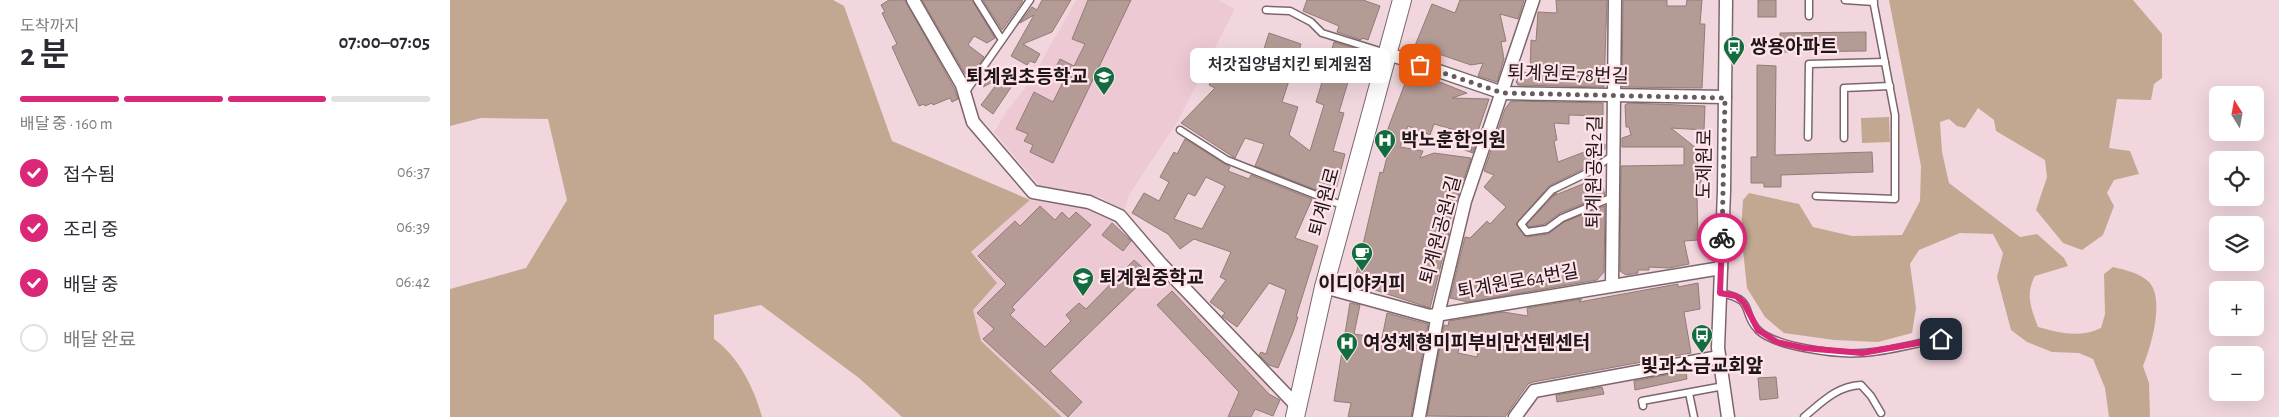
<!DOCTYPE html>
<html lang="ko">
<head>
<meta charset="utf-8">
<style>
  :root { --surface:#fff; --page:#f2f2f3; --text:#2b2b33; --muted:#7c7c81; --line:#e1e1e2; --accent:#db2777 }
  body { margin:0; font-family:"Alegreya Sans","Noto Sans KR",sans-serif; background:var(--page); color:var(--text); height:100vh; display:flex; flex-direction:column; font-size:19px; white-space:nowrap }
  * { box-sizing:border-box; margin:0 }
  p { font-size:16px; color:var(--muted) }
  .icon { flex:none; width:28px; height:28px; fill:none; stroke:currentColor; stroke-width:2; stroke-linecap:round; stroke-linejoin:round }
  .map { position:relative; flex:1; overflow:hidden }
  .side { display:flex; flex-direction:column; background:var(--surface); width:450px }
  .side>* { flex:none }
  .needle { width:32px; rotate:349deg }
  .buttons { position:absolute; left:1759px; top:86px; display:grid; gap:10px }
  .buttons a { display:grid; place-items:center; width:55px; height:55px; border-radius:8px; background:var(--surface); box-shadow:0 5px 20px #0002; font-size:25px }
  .pin { position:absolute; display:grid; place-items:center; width:42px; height:42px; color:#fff; margin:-21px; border-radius:10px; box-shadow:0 2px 8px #0006 }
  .courier { position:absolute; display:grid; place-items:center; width:50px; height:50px; margin:-25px; border:4px solid #db2777; border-radius:50%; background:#fff; color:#222; box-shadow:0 1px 6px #0007 }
  .bubble { position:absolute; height:35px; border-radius:8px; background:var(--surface); box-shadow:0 5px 20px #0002; font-size:16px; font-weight:600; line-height:35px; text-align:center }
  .overview em { font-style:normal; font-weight:600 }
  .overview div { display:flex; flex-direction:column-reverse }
  .overview { display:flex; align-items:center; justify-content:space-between; height:85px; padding:0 20px }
  h1 { font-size:32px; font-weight:600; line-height:38px }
  .bar { display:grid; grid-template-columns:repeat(4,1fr); gap:8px 5px; align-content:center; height:60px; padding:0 20px }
  .bar i { height:6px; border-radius:4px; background:var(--line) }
  .bar .selected { background:var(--accent) }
  .bar p { grid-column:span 4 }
  ol { padding:0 20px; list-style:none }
  li { display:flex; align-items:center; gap:15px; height:55px }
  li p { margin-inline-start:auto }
  li .icon { padding:5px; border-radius:50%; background:var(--accent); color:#fff; stroke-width:4 }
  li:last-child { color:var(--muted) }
  li i { width:28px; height:28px; border:2px solid var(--line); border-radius:50% }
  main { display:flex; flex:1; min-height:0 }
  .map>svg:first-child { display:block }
</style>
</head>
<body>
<main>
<section class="side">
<div class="overview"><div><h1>2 분</h1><p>도착까지</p></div><em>07:00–07:05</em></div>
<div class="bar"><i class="selected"></i><i class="selected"></i><i class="selected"></i><i></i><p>배달 중 · 160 m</p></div>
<ol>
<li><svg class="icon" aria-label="check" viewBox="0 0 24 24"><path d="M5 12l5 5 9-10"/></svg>접수됨<p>06:37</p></li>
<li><svg class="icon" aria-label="check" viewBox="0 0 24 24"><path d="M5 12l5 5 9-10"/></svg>조리 중<p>06:39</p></li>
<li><svg class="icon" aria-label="check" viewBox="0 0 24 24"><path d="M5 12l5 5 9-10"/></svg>배달 중<p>06:42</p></li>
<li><i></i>배달 완료</li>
</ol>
</section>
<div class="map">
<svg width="1829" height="417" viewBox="0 0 1829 417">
  <rect width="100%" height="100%" fill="#f1d7dd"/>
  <g fill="#edcad3">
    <polygon points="626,0 768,0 785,9 728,121 679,195 674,211 650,197 593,190 544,132 556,112 581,80"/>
    <polygon points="580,200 650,211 671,226 686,242 704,269 822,386 809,417 612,417 531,341 523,310 521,253"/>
  </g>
  <g fill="#c2a891">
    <path d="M0,0H383L394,6L442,141L580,200L521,252L547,283L523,310L531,341L612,417H452L409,378L311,305L264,315V339C289,357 304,388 312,417H0V289L76,268L117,200L98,119L31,118L0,126Z"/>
    <path d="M1439,0H1683L1712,34V78L1704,84L1701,100L1667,99L1659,148L1680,151L1689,174L1664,180L1657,193L1664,206L1653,235L1632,250L1613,243L1586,210L1597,177L1595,160L1546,131L1544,120L1528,108L1515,128L1507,126L1499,119L1490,122L1492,152L1499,183L1570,237L1587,234L1614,258L1618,266L1585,276C1575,294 1581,308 1588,327C1610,333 1630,338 1651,328L1655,314L1654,274L1663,267C1675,270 1690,273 1699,282C1715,299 1701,347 1693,366L1699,383L1700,417H1659L1655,388L1643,359L1629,353L1602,352L1577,342L1561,330L1547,277L1553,253L1543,234L1510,233L1469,250L1460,264L1466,308L1462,333L1428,342L1384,340L1334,333L1315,317L1297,288L1291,231L1293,200L1299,193L1349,204L1363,227L1402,236L1452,235L1470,201L1471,166Z"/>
    <polygon points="1439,117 1440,142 1412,143 1411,118"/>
  </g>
  <g fill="#b49b96" stroke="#937b76" fill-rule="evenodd">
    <polygon points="439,0 455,0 504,88 508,99 502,102 500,98 483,105 482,103 475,106 474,104 469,106 442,47 447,44 432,13 435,12 431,5"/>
    <polygon points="472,0 522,0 545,38 537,43 524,36 518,45 534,57 527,67 515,74"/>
    <polygon points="533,0 571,0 573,1 552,30"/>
    <polygon points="592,0 621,0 602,32 573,44 590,54 585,63 580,61 577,65 561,56 584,15 570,23 582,7 587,10"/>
    <polygon points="638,0 681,0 603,163 580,152 583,145 574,141 578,134 566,129 584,92 603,102 613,82 601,76 610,59 624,66 635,44 622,39"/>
    <polygon points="857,0 913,0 930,6 918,40 912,38 911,40 887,32 889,26 853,11"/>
    <polygon points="1010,0 1074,0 1068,19 1050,14 1056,41 1051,42 1054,59 1047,82 1028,76 1033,63 1021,65 983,52 980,59 962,53 982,4 1005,13"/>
    <polygon points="1106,0 1157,0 1154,87 1068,85 1066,82 1072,72 1080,73 1081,40 1086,41 1088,12 1107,13"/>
    <polygon points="1173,0 1217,0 1217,6 1236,6 1237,0 1252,0 1250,24 1255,24 1252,88 1172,87"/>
    <rect x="1308" y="0" width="18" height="17"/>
    <polygon points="1416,32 1416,51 1330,52 1330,33"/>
    <polygon points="819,33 851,44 832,102 848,107 839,135 860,151 874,105 866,102 884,42 908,49 889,112 894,113 883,151 895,154 884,197 805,166 814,144 795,138 785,158 731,123 765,88 759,85 771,63 786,72 790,62 808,68"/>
    <polygon points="1307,65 1326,66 1325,155 1422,152 1423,172 1331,175 1331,187 1314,187 1314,183 1301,183 1301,157 1307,157"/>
    <polygon points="547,66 566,80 543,114 531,105 552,77 533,87"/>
    <polygon points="960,70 1017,93 1002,98 1039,99 1021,151 1025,146 1023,153 1009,148 1015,133 984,124 980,135 958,126 950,147 973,151 970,158 984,153 1021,158 996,232 999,233 980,308 919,288 918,291 903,287 930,172 933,173 942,136 936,134"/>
    <polygon points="1061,101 1153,103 1153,116 1119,115 1119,124 1104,123 1107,140 1104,141 1108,162 1155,144 1155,149 1133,169 1099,186 1066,224 1076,237 1098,234 1114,222 1155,206 1154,272 1147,280 1018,302 1000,298 1015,237 1020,238 1037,221 1040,224 1056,207 1034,187 1044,175 1034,171 1055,109"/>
    <polygon points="1178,103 1255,106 1254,130 1221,128 1246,148 1246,158 1249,159 1249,180 1251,180 1251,196 1247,196 1248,240 1234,241 1239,264 1219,268 1199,267 1199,270 1188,270 1188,273 1176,275 1170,271 1171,166 1234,165 1234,147 1172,147 1172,138 1181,135 1179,127 1176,127 1175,105"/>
    <path d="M735,139L780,167L778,171L799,179L801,175L862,199L845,238L868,246L846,317H848L843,332L828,368L819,365L809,355L811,352L816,354L836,290L819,283L787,327L772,316L775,313L760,302L776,280L770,277L781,252L744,239L730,249L718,234L682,213L694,193L709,201L719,182L710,177L724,152L727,154ZM756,177L775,186L752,229L724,219L738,193L745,196Z"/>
    <polygon points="1150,177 1155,195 1110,213 1095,224 1079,227 1077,224 1105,194 1107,193 1103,196"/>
    <polygon points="590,206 605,220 612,212 619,219 626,212 641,225 562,307 565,310 560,315 595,347 621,321 616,315 629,303 636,309 684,260 700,274 600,371 632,402 618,417 533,339 544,329 527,313 556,284 528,256 565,221 570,226"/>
    <polygon points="662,223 681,241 673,251 652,235"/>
    <path d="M1248,283L1250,309L1234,312L1241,353L1083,382L1078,384L1055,417L977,416L994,325L998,326L999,321L1053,312L1078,316L1077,308L1132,299L1129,302L1228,284V287ZM1012,333L1031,336L1027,357L1008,353Z"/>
    <polygon points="722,291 819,394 830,400 823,416 805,409 801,417 778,417 789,392 707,305"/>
    <polygon points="900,303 910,305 904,334 932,338 937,313 978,324 961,417 898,417 901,403 884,401"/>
    <polygon points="1236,371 1237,379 1185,390 1184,381"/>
    <polygon points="1326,377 1328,398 1310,400 1308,378"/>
    <polygon points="1152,387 1154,394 1107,402 1106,395"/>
  </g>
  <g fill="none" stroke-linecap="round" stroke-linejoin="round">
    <g stroke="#7c666b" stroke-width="9">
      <g id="lane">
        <polyline points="527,0 552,40"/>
        <polyline points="1359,0 1359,16"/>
        <polyline points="1395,0 1424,2"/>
        <polyline points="816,10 840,11 861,22 872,33 936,53"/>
        <polyline points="515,93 580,0"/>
        <polyline points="730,130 777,160 894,206"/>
        <polyline points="1358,137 1359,64 1435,62"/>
        <polyline points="1394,138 1394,88 1440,86"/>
        <polyline points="1162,156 1139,172 1102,190 1071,224 1077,232 1097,229 1112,218 1163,197"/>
        <polyline points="1366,196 1445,199 1445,115 1423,0"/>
        <path d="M1270,293C1307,300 1290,311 1308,330C1325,347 1388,355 1412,353C1436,352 1466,343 1491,339"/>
        <polyline points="1239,393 1244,417"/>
        <polyline points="1193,406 1192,401 1274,386"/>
        <path d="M1354,417C1372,402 1387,386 1411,385L1421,396L1431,413"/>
      </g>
    </g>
    <g stroke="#7c666b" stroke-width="15">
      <g id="street">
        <polyline points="463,0 512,85 523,122 583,192 639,202 670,216 711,264 847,406"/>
        <polyline points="1276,0 1274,191 1268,348 1278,417"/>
        <polyline points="936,53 1053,93 1275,97"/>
        <polyline points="1162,284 1165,0"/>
        <polyline points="874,287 980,316 1271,268"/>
        <polyline points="969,417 988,314 1015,201 1083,0"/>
        <polyline points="1065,417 1084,391 1269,357"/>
      </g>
    </g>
    <g stroke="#7c666b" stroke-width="20">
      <polyline id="secondary" points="845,417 874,287 952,0"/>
    </g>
    <use href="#lane" stroke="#fff" stroke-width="6"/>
    <use href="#street" stroke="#fff" stroke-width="12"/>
    <use href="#secondary" stroke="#fff" stroke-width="18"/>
  </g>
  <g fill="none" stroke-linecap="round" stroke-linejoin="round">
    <polyline stroke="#685a5e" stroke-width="5" stroke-dasharray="0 9" points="970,65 1053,93 1275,98 1272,238"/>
    <polyline stroke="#db2777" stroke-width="6" points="1272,238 1270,293 1286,296 1294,303 1308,330 1327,342 1354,348 1412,353 1491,339"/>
  </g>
  <defs>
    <g id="bus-pin" transform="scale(1.125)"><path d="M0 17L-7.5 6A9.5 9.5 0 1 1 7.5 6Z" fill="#136c3f" stroke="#ffe4ea"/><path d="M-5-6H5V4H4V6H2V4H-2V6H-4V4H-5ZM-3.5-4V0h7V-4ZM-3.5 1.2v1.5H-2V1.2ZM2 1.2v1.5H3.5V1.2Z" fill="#fff"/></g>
    <g id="school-pin" transform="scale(1.125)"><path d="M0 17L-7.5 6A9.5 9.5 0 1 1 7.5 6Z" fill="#136c3f" stroke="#ffe4ea"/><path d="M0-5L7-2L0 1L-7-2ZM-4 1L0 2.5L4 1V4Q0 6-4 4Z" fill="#fff"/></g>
    <g id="hospital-pin" transform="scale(1.125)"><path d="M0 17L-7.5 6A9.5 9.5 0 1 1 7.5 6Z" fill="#136c3f" stroke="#ffe4ea"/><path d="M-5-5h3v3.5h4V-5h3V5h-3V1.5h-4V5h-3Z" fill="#fff"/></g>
    <g id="cafe-pin" transform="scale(1.125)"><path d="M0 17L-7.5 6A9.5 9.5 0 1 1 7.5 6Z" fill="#136c3f" stroke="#ffe4ea"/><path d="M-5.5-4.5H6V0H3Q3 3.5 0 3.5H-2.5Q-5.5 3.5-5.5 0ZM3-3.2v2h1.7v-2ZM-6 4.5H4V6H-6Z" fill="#fff"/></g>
  </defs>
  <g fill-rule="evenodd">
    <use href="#bus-pin" x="1284" y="47"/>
    <use href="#school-pin" x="654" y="77"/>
    <use href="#hospital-pin" x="935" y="140"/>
    <use href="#cafe-pin" x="912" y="253"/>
    <use href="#school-pin" x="633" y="278"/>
    <use href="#bus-pin" x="1252" y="335"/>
    <use href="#hospital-pin" x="897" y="343"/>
  </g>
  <g text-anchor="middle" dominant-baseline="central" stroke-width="4.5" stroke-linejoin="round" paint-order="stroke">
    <g font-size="19" font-weight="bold" fill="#1f1619" stroke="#ffe4ea" text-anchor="start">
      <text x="1300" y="47">쌍용아파트</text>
      <text x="638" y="77" text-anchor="end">퇴계원초등학교</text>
      <text x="951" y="140">박노훈한의원</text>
      <text x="649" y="278">퇴계원중학교</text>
      <text x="912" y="284" text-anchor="middle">이디야커피</text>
      <text x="913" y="343">여성체형미피부비만선텐센터</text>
      <text x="1252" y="366" text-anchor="middle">빛과소금교회앞</text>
    </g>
    <g font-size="19" fill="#1f1619" stroke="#ffe4ea">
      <text transform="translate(1118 75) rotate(2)">퇴계원로78번길</text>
      <text transform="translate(1255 164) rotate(-89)">도제원로</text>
      <text transform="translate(1145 172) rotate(-89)">퇴계원공원2길</text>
      <text transform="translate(875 202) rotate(-75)">퇴계원로</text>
      <text transform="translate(991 230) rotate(-75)">퇴계원공원1길</text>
      <text transform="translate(1068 282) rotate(-10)">퇴계원로64번길</text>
    </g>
  </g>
</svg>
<div class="buttons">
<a><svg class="needle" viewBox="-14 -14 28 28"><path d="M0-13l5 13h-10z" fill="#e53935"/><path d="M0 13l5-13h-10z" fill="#7c7c81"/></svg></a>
<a><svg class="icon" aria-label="locate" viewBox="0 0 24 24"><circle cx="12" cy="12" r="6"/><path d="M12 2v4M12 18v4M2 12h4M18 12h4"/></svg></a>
<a><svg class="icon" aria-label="layers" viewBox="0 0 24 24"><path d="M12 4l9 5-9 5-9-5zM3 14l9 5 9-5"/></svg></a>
<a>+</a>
<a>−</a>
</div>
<div class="pin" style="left:970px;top:65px;background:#ea580c"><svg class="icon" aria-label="bag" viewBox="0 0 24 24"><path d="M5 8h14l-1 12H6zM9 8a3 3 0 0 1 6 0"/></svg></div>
<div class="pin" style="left:1491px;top:339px;background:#1f2937"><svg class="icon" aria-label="home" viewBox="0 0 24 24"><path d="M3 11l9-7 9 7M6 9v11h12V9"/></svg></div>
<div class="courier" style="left:1272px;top:238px"><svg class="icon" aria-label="bike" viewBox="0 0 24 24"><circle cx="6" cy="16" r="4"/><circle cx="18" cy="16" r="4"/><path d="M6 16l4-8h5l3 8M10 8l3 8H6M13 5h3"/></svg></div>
<div class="bubble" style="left:740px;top:48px;width:200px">처갓집양념치킨 퇴계원점</div>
</div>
</main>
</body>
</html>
